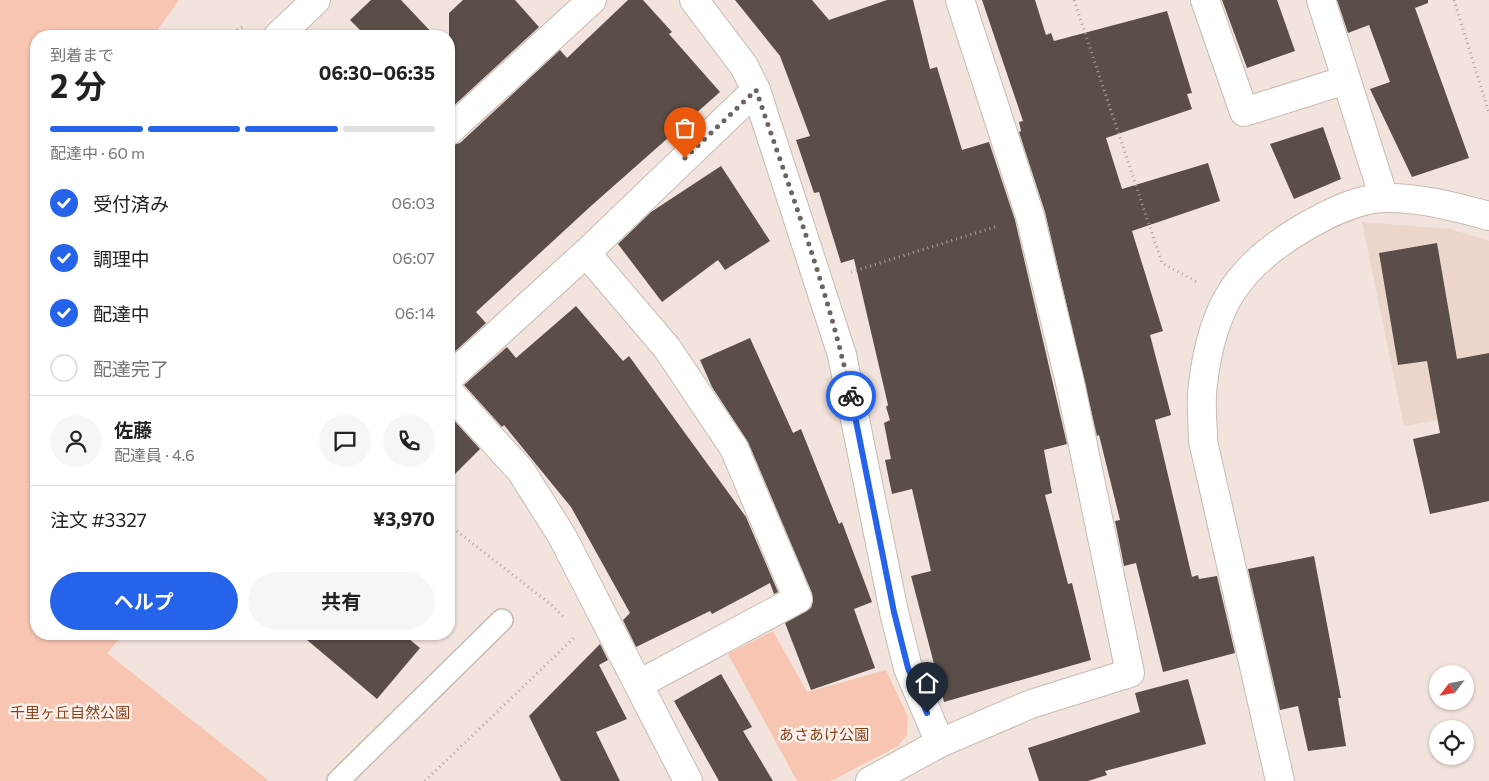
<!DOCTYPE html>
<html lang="ja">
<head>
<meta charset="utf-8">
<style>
  :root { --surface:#fff; --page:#f6f6f6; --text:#222; --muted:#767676; --line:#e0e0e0; --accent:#2563eb }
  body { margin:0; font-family:Commissioner,"Noto Sans JP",sans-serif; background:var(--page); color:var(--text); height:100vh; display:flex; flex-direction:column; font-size:19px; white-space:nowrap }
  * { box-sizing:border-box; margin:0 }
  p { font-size:16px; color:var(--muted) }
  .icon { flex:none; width:28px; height:28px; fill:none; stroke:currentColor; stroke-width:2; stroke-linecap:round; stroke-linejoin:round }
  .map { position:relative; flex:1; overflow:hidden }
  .side { position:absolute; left:30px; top:30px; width:425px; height:610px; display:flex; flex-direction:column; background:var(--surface); border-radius:20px; box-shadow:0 1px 4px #0004 }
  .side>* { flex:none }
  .needle { width:32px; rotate:238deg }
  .fabs { position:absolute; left:1429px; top:665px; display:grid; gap:10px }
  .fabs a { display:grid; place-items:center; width:45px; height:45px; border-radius:50%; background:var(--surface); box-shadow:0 1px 4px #0004; font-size:25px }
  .pin { position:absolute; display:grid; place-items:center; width:42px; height:42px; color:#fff; margin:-51px -21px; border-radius:50% 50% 50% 0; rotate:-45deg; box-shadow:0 0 5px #0007 }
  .pin .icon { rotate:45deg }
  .courier { position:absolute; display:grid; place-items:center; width:50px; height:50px; margin:-25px; border:4px solid #2563eb; border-radius:50%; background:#fff; color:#222; box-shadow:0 1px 6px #0007 }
  .headline em { font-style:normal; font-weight:700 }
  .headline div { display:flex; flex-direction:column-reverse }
  .headline { display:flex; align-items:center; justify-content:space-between; height:85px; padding:0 20px }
  h1 { font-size:32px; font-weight:700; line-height:38px }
  .bar { display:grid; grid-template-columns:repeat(4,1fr); gap:8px 5px; align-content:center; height:60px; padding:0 20px }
  .bar i { height:6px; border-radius:4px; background:var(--line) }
  .bar .on { background:var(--accent) }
  .bar p { grid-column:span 4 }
  .line { display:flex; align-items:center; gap:12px; padding:0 20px; border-top:1px solid var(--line) }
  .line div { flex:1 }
  .round { display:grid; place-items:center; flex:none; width:52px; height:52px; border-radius:26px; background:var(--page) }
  ol { padding:0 20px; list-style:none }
  li { display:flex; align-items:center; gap:15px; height:55px }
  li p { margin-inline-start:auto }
  li .icon { padding:5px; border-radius:50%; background:var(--accent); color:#fff; stroke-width:4 }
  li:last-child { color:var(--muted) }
  li i { width:28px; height:28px; border:2px solid var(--line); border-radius:50% }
  .cta { display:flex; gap:10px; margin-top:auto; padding:10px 20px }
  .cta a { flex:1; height:58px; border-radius:30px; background:var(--accent); color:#fff; font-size:20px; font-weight:700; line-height:58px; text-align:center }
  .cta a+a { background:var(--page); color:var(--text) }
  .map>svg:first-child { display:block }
</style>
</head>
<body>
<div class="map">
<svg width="1489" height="781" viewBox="0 0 1489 781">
  <rect width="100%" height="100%" fill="#f3e3dd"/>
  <polygon fill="#ecd5cb" points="1362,222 1451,229 1489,241 1489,411 1404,426"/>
  <g fill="#f7c5b1">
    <polygon points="0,0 179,0 153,36 36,36 36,634 124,634 107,653 269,781 0,781"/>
    <polygon points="773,631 807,692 886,670 908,717 907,735 898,746 831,781 797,781 728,654"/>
  </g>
  <g fill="#5b4e49">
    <polygon points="371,0 401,0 435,36 366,36 350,20"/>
    <polygon points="463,0 515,0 539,27 449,110 449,13"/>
    <polygon points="628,0 643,0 672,32 669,34 720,92 591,206 476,312 486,323 449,357 449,146 460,143 560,50 567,58"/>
    <polygon points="735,0 812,0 829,20 887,0 913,0 930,69 937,67 962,150 989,142 1015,220 1067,444 1044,450 1052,493 1045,495 1068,584 1072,583 1091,660 944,702 911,576 931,571 912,489 892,494 885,460 891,459 884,423 890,420 886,407 888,405 854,259 841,263 819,192 814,193 796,140 810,136 780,56"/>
    <polygon points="982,0 1035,0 1046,35 1051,33 1054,41 1167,11 1192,93 1187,94 1192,109 1106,138 1122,189 1208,163 1220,201 1132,231 1163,331 1150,335 1171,415 1155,420 1192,577 1198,575 1199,579 1217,576 1235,653 1163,672 1136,563 1124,566 1115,521 1120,520 1099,435 1097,436 1045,212 1019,132 1021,131 1019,122 1023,121"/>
    <polygon points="1222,0 1277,0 1295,51 1247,68"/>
    <polygon points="1337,0 1428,0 1428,3 1415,8 1469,158 1412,177 1370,89 1390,82 1369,25 1348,33"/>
    <polygon points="1323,127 1341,179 1294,199 1270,144"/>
    <polygon points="721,166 770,241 725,270 718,260 662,302 618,244 651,212"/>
    <polygon points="1437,243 1457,359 1489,353 1489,501 1430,514 1413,439 1440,433 1427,361 1398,365 1379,253"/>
    <polygon points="576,306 623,361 629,356 746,517 778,592 774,594 770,583 712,614 710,611 636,647 623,620 630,613 571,507 504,425 502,427 464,385 507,347 516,358"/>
    <polygon points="750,338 793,433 801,429 839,524 842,522 872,602 854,609 875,668 811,690 785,623 811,608 813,601 812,593 748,442 712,387 700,360"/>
    <polygon points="449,415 480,449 449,480"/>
    <polygon points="1314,556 1341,698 1338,698 1346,746 1308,751 1298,706 1280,710 1248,569"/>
    <polygon points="300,634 403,634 420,648 377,699"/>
    <polygon points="600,644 608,660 599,665 627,719 596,732 620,781 561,781 529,716"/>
    <polygon points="721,674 752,727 743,731 773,781 719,781 674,701"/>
    <polygon points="1188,679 1206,744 1105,771 1107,775 1088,781 1039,781 1028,748 1140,712 1135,693"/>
  </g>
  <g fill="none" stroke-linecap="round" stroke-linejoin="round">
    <g stroke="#c9bab3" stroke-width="24">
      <polyline id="service" points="338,781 502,620"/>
    </g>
    <g stroke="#c9bab3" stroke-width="30">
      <g id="minor">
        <polyline points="694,0 744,66 756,90 842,355 894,612 908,668 940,743"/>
        <polyline points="1205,0 1244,112 1346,80"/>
        <polyline points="1321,0 1384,198"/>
        <polyline points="278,36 316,0"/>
        <polyline points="449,131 592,0"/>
        <polyline points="586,253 667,348 734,448 798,599 639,684"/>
        <polyline points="449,378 586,253 756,90"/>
        <polyline points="449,392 521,471 562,536 688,781"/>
        <polyline points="870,781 940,743 1031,704 1130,673 1071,387 1030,216 960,0"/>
        <path d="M1280,781L1203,441C1203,422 1200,402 1203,384C1212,307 1237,267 1303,228C1327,214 1356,199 1384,198C1419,197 1455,207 1489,216"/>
      </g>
    </g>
    <g stroke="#afa39e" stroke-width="3" stroke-dasharray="1 4" stroke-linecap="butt">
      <polyline points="1074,0 1162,263 1197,282"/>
      <polyline points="1454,0 1489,113"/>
      <polyline points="229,36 245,25"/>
      <polyline points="851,272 998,226"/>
      <polyline points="449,525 549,603 563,616"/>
      <polyline points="425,781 576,636"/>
    </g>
    <use href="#service" stroke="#fff" stroke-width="21"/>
    <use href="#minor" stroke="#fff" stroke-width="28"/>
  </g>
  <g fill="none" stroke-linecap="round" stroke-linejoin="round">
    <path stroke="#6d6460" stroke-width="5" stroke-dasharray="0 9" d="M685,158L756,90C790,190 829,292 851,396"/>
    <polyline stroke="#2563eb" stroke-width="6" points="851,396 894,612 908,668 927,713"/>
  </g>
  <g text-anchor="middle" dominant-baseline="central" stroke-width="5" stroke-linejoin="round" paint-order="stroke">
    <g font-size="15" fill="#89401d" stroke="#fef1ec">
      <text x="70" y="712">千里ヶ丘自然公園</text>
      <text x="824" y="734">あさあけ公園</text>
    </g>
  </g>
</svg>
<div class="fabs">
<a><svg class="needle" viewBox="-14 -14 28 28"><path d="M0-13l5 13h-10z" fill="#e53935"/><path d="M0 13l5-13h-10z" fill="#767676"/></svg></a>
<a><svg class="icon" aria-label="locate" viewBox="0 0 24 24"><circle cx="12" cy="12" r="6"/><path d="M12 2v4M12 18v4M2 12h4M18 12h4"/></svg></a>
</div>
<div class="pin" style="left:685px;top:158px;background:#ea580c"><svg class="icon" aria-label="bag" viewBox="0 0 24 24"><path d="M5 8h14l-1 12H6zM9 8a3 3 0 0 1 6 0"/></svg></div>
<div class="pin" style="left:927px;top:713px;background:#1f2937"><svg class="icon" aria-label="home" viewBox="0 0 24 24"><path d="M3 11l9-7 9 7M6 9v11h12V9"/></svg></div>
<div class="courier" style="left:851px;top:396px"><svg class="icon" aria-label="bike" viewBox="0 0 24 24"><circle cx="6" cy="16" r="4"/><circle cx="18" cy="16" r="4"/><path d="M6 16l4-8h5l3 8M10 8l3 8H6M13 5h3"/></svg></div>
<section class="side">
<div class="headline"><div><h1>2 分</h1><p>到着まで</p></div><em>06:30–06:35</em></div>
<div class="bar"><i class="on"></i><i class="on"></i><i class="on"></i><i></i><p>配達中 · 60 m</p></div>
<ol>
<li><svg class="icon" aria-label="check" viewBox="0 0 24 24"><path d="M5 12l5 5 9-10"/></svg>受付済み<p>06:03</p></li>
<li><svg class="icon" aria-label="check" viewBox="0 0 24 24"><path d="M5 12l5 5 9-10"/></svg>調理中<p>06:07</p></li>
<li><svg class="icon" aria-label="check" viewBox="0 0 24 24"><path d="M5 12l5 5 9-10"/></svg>配達中<p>06:14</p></li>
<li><i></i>配達完了</li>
</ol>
<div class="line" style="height:90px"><a class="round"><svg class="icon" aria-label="person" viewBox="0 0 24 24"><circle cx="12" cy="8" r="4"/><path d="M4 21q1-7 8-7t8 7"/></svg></a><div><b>佐藤</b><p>配達員 · 4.6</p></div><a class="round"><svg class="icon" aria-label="chat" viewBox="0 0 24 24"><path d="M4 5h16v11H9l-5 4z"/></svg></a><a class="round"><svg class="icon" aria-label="phone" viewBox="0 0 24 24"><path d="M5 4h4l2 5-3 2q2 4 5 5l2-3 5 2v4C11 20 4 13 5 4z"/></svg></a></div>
<div class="line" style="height:65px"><div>注文 #3327</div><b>¥3,970</b></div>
<div class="cta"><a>ヘルプ</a><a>共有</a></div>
</section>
</div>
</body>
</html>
